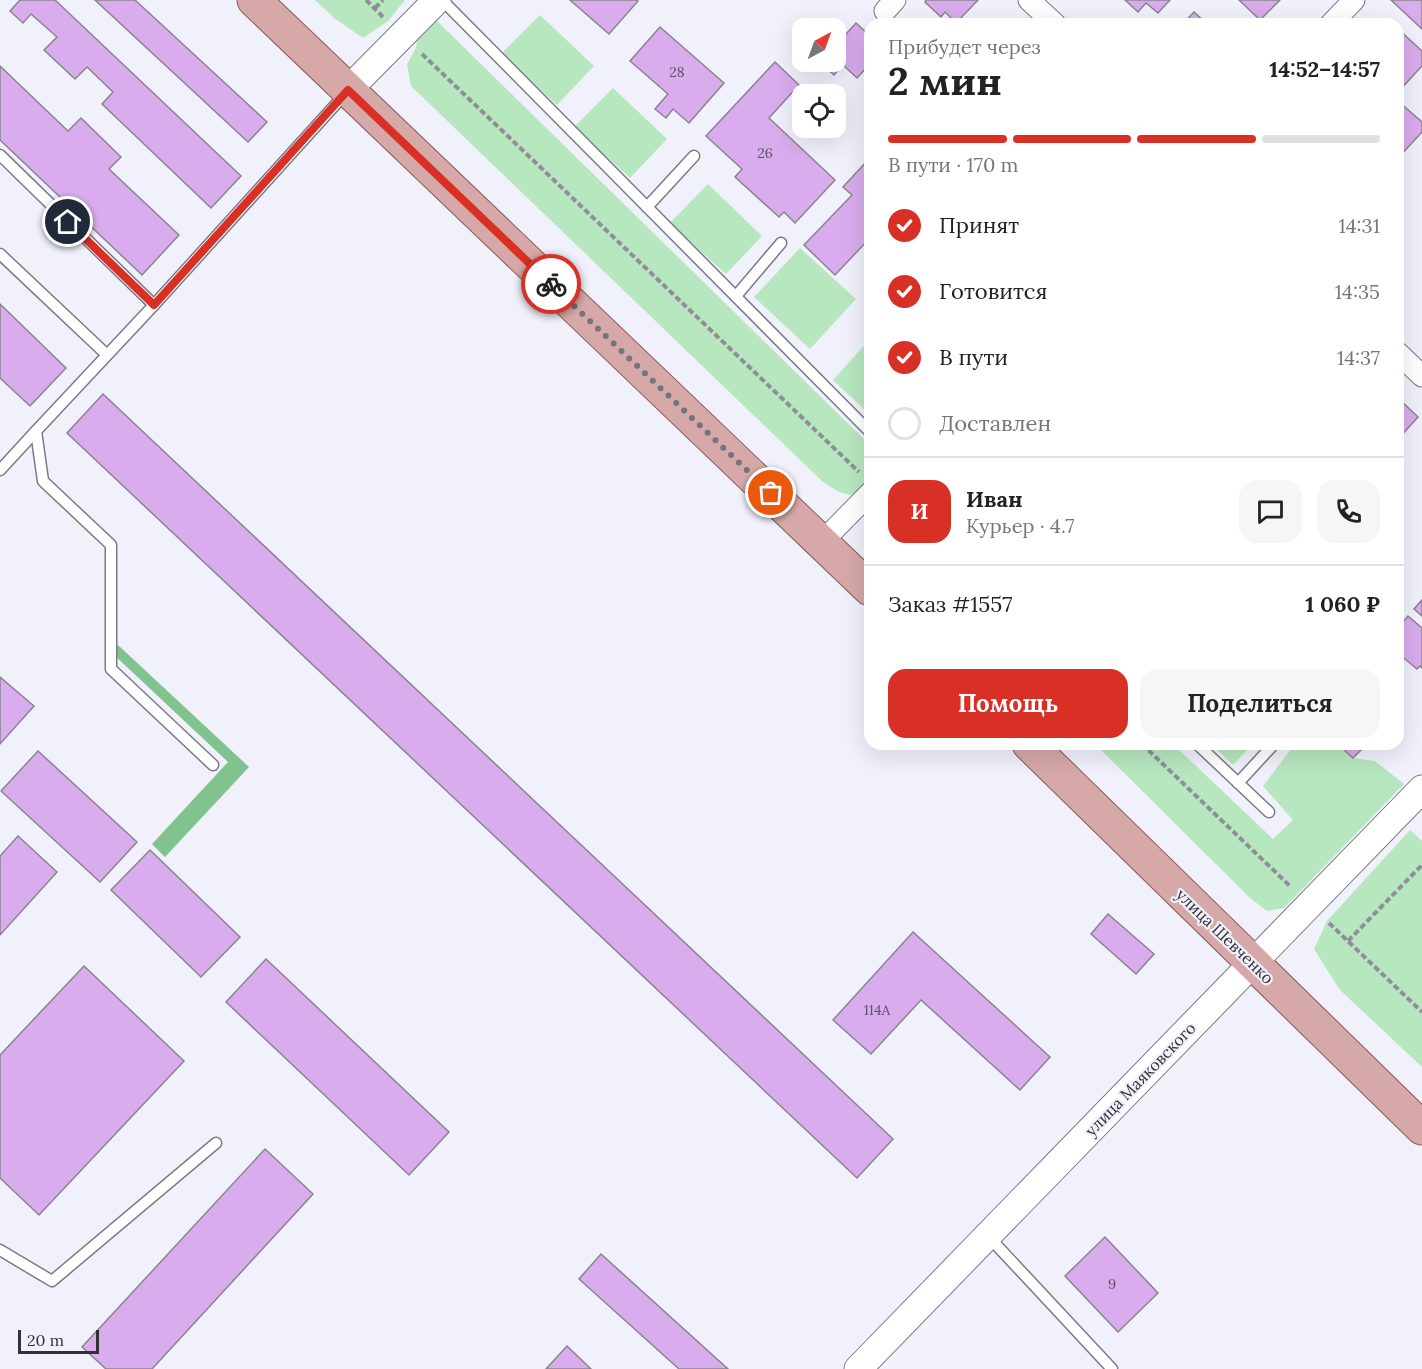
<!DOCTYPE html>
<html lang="ru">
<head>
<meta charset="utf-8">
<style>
  :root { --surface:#fff; --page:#f6f6f6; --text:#222; --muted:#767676; --line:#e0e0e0; --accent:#d93025 }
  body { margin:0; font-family:Lora,serif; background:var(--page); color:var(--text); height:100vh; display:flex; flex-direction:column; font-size:22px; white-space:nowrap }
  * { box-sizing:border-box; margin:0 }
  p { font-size:20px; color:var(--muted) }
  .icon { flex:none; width:33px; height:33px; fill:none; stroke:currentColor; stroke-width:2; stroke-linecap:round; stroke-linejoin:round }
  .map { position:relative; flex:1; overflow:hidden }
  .details { position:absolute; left:864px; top:18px; width:540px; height:732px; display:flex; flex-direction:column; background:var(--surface); border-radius:18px; box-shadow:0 6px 24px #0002 }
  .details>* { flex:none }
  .needle { width:39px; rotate:41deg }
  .controls { position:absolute; left:792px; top:18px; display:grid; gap:12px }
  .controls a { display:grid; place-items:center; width:54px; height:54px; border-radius:12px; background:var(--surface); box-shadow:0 6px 24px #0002; font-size:30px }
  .scale { position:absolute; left:18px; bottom:15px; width:81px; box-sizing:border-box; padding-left:6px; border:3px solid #313136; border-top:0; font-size:16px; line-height:21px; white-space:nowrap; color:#313136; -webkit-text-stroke:4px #f1f1fc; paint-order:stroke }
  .pin { position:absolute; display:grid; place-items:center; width:51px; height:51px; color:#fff; margin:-26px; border:3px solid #fff; border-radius:50%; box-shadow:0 2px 6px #0007 }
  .courier { position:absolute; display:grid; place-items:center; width:60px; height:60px; margin:-30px; border:4px solid #d93025; border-radius:50%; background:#fff; color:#222; box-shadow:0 2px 8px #0007 }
  .head em { font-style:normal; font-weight:700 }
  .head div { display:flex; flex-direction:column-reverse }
  .head { display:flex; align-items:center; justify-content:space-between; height:102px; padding:0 24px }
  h1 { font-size:39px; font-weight:700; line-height:45px }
  .bar { display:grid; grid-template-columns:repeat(4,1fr); gap:9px 6px; align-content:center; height:72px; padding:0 24px }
  .bar i { height:8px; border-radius:4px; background:var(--line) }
  .bar .current { background:var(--accent) }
  .bar p { grid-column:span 4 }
  .line { display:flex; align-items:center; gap:15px; padding:0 24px; border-top:2px solid var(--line) }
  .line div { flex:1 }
  .round { display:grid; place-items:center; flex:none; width:63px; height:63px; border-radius:18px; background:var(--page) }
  ol { padding:0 24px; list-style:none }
  li { display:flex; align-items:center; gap:18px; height:66px }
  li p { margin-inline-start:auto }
  li .icon { padding:6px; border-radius:50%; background:var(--accent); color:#fff; stroke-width:4 }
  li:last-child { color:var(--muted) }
  li i { width:33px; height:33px; border:3px solid var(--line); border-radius:50% }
  .cta { display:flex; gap:12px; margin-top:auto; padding:12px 24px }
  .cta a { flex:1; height:69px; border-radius:18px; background:var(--accent); color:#fff; font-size:24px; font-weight:700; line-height:69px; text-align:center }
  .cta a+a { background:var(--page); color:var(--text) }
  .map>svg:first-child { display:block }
</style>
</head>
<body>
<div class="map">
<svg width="1422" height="1369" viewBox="0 0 1422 1369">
  <rect width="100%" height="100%" fill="#f1f1fc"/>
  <g fill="#b7e7bf">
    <polygon points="315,0 405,0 388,21 363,38 334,18"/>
    <polygon points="540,15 594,66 557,105 501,54"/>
    <polygon points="435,19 870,445 870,483 851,495 839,492 823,482 411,86 407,64 416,48 417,38"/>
    <polygon points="613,88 667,139 630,178 574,127"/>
    <polygon points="708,184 762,236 726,274 670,223"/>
    <polygon points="800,248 856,299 810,349 754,297"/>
    <polygon points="870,339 870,415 833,380"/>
    <polygon points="1095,744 1173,744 1273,839 1293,820 1263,786 1295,744 1338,744 1353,758 1375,761 1404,784 1284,908 1267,911 1250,898"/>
    <polygon points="1211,744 1253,744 1233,765"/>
    <polygon points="1410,830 1422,841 1422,1067 1340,990 1314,949 1327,921"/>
  </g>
  <polygon fill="#81c38e" points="118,645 249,767 165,857 152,844 228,762 111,652"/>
  <g fill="#d9aced" stroke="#8b848e" stroke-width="1.5">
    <polygon points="20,0 55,0 241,176 211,208 102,104 113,92 87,67 75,79 44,50 57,37 31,14 23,23 10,11"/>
    <polygon points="95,0 135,0 267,122 248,142"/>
    <polygon points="570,0 636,0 638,1 609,34"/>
    <polygon points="926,0 978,0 956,23 945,12 941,17 925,2"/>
    <polygon points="1125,0 1170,0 1158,13 1146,3 1138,12"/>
    <polygon points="1239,0 1280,0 1260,20"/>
    <polygon points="1391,0 1422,0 1422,29"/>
    <polygon points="1194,12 1207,24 1183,24"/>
    <polygon points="856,23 870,36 870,64 857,78 843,65 834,75 820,62 836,62 836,45"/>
    <polygon points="660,27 724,83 689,123 673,109 666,118 655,109 668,94 630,61"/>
    <polygon points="1398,29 1422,51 1422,66 1398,92"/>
    <polygon points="775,62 799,85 769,118 835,180 795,223 784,212 779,217 735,177 742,169 706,136"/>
    <polygon points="0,66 68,131 81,118 121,157 109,169 179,235 142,275 0,140"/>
    <polygon points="1398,101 1422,122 1422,132 1399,157"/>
    <polygon points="870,158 870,238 835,275 804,245 852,195 843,187"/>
    <polygon points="0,304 66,368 30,406 0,378"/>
    <polygon points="103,394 893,1139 857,1178 67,433"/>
    <polygon points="1398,398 1418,417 1398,439"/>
    <polygon points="1422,600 1422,616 1414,609"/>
    <polygon points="1408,616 1422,628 1422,668 1420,666 1417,669 1400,655 1403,651 1398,647 1398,628"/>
    <polygon points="0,677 34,706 0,744"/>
    <polygon points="1338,744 1367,744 1353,758"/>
    <polygon points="38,751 137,842 100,882 1,791"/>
    <polygon points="18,836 57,872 0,935 0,856"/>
    <polygon points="150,850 240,937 201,977 111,890"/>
    <polygon points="1108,914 1154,954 1136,974 1091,934"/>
    <polygon points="913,932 1050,1057 1020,1090 921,1000 871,1054 833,1020"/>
    <polygon points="266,959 449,1132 409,1175 226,1002"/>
    <polygon points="84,966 184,1061 39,1215 0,1178 0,1055"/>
    <polygon points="265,1149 313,1194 152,1369 106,1369 82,1347"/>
    <polygon points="1105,1237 1158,1293 1118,1332 1065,1276"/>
    <polygon points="601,1254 728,1369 679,1369 579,1279"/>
    <polygon points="567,1346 591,1369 546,1369"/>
  </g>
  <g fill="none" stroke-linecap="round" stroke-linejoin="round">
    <g stroke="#7b7b86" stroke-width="13">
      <g id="service">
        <polyline points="442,0 870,432"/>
        <polyline points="0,155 154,305"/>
        <polyline points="647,207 694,156"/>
        <polyline points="0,254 106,354"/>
        <polyline points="736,296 781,243"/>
        <polyline points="0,470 36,431"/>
        <polyline points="1197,744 1269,812"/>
        <polyline points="213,765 111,669 111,545 43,481 36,431 154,305 346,93"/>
        <polyline points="1238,783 1274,744"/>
        <polyline points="988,1236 1112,1369"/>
        <polyline points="0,1250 52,1281 216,1143"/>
      </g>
    </g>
    <g stroke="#7b7b86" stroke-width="23">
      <g id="minor">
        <polyline points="1029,0 1055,24"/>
        <polyline points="885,11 895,0"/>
        <polyline points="1331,24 1354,0"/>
        <polyline points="1398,353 1422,376"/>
        <polyline points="822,542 870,493"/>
      </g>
    </g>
    <g stroke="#7b7b86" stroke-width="29">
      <g id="tertiary">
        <polyline points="348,90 437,0"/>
        <polyline points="858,1369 1422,789"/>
      </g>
    </g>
    <g stroke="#8a595a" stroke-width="35">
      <g id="primary">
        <polyline points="254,0 870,589"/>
        <polyline points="1029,744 1422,1128"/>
      </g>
    </g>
    <g stroke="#8f8f97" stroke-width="4" stroke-dasharray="6 3" stroke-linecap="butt">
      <polyline points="366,0 384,18"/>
      <polyline points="375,8 383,0"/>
      <polyline points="422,54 859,472"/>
      <polyline points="1142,744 1291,887"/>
      <polyline points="1329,923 1422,1012"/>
      <polyline points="1348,941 1422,865"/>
    </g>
    <use href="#service" stroke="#fff" stroke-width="10"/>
    <use href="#minor" stroke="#fff" stroke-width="21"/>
    <use href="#tertiary" stroke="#fff" stroke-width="27"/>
    <use href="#primary" stroke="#d6a9a8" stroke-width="33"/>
  </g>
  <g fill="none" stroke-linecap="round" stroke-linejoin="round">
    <polyline stroke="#74747b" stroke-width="6" stroke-dasharray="0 10.8" points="551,284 771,493"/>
    <polyline stroke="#d93025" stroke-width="8" points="68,222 154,305 348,90 551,284"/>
  </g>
  <g text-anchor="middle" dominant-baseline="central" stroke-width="4.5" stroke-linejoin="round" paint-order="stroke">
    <g font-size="14" fill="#5b5064">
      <text x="677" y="72">28</text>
      <text x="765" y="153">26</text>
      <text x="877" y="1010">114А</text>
      <text x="1112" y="1284">9</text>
    </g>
    <g font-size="16" fill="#313136" stroke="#f1f1fc">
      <text transform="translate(1225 936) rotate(44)">улица Шевченко</text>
      <text transform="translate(1140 1079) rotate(-46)">улица Маяковского</text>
    </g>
  </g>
</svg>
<div class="controls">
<a><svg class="needle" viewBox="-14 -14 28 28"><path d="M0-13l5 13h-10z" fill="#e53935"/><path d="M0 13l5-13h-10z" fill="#767676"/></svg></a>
<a><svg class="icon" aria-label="locate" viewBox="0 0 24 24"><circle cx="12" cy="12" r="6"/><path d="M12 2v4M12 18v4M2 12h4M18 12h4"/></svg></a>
</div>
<div class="scale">20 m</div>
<div class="pin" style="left:771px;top:493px;background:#ea580c"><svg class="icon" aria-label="bag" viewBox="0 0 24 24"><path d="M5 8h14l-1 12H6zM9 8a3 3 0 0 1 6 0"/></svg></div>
<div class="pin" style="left:68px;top:222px;background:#1f2937"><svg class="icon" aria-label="home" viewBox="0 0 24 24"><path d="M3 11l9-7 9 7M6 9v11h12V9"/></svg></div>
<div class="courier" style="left:551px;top:284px"><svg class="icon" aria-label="bike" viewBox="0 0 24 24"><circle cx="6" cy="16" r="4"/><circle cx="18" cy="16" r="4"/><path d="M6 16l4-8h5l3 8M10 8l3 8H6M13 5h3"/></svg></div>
<section class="details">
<div class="head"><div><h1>2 мин</h1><p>Прибудет через</p></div><em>14:52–14:57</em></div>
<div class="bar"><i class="current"></i><i class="current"></i><i class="current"></i><i></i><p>В пути · 170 m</p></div>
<ol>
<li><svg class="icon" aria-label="check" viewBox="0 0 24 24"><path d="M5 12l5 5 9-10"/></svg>Принят<p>14:31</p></li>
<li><svg class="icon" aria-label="check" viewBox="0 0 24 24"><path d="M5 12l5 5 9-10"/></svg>Готовится<p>14:35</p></li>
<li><svg class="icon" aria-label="check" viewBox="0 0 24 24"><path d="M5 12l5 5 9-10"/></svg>В пути<p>14:37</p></li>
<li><i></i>Доставлен</li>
</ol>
<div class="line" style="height:108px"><b class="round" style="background:var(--accent);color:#fff">И</b><div><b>Иван</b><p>Курьер · 4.7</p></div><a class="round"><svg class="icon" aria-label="chat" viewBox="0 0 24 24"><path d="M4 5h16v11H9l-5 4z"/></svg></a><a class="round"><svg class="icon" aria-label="phone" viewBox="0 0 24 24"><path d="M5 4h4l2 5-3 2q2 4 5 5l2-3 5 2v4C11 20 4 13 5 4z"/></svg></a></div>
<div class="line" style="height:78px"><div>Заказ #1557</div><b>1 060 ₽</b></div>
<div class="cta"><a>Помощь</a><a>Поделиться</a></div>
</section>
</div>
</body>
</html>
